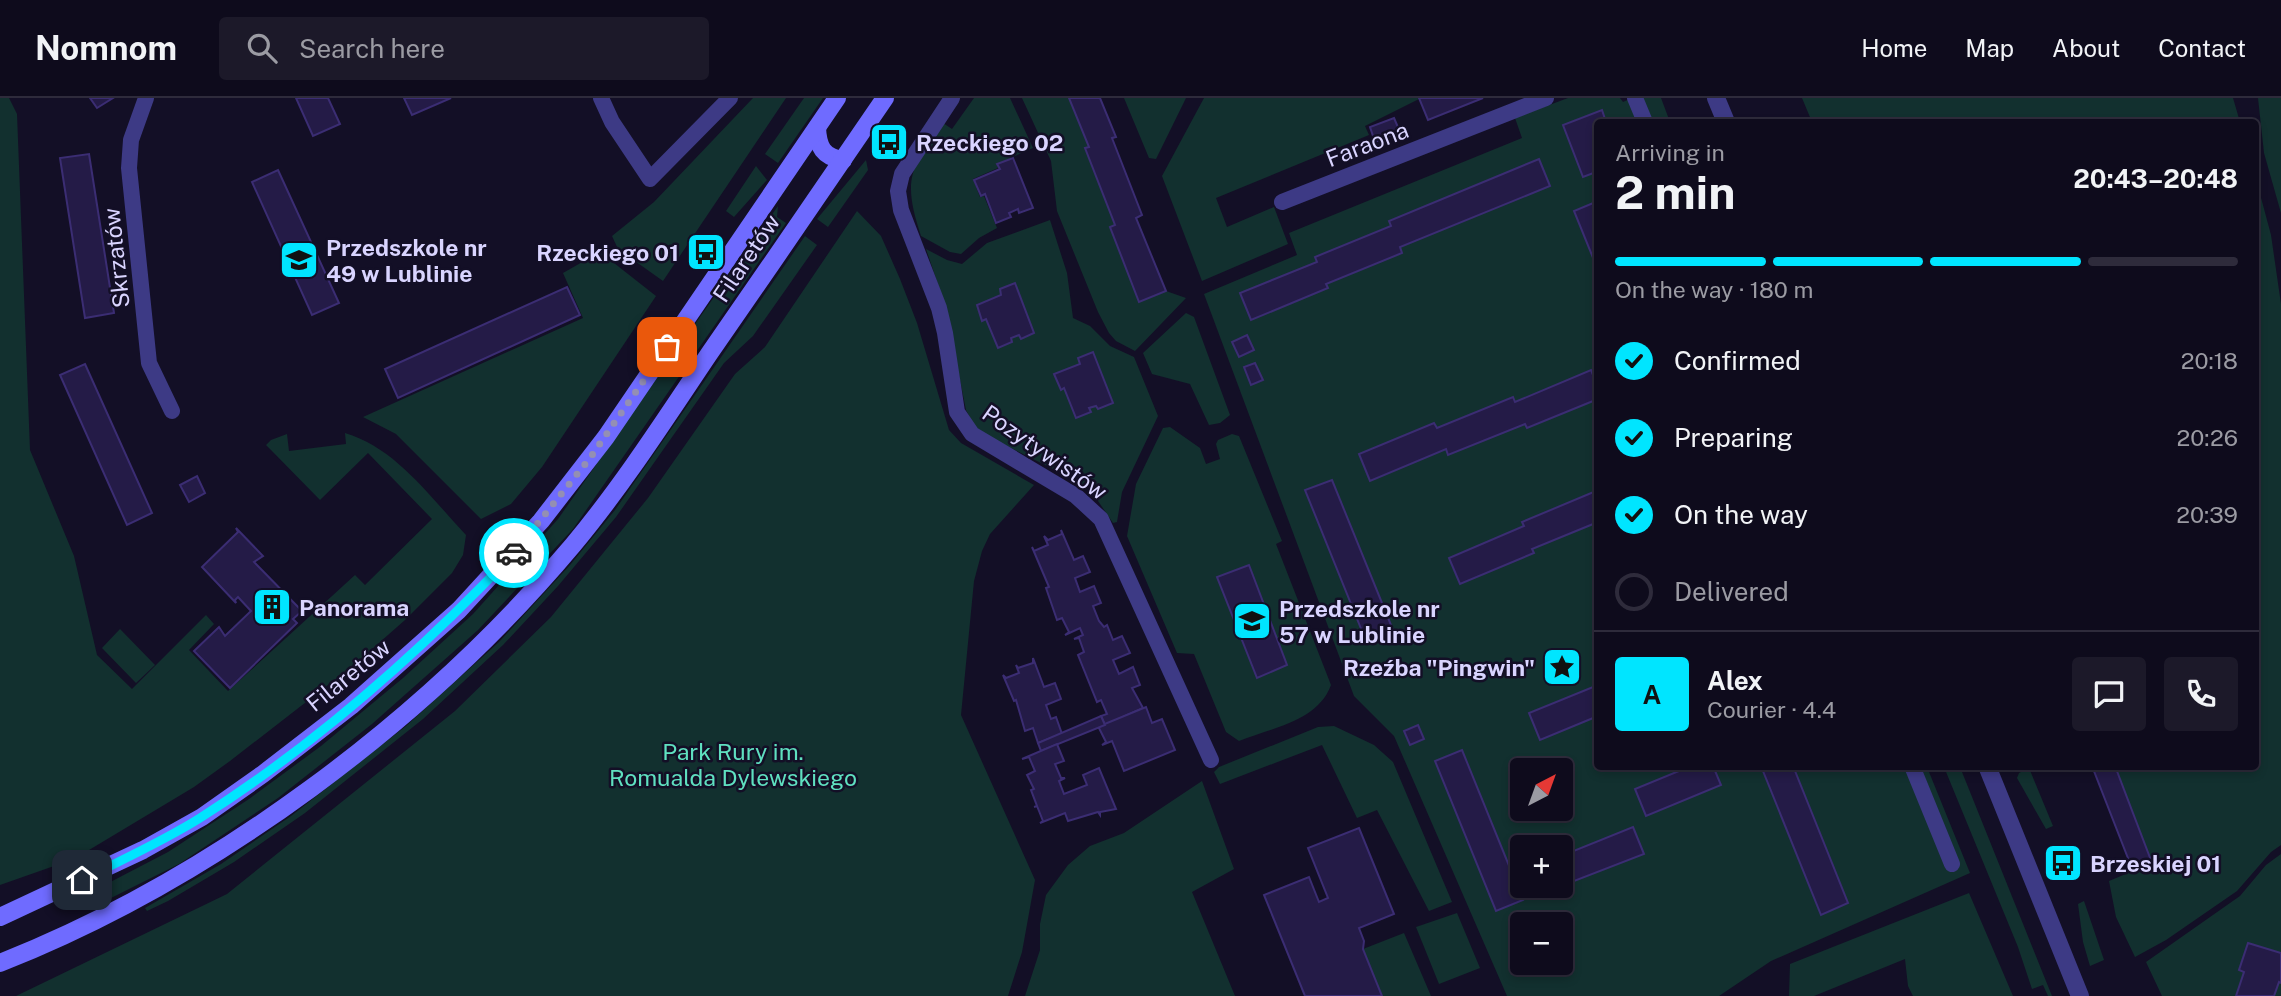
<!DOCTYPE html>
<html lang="en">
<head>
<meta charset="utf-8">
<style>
  :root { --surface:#0e0b1c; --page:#1c1929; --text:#f1f3f6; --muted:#9b9ba3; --line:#2e2b3b; --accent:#00e5ff }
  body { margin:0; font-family:"Public Sans",sans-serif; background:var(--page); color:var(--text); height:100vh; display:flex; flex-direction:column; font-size:26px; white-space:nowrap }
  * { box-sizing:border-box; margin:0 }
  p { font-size:23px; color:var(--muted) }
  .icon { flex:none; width:38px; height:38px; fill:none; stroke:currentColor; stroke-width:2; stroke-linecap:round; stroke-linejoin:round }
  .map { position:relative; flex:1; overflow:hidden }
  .sheet { position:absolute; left:1594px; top:21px; width:665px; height:651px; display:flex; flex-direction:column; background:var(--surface); border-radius:7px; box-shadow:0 4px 10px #0003,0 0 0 2px var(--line) }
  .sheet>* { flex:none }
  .needle { width:46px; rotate:41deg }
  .controls { position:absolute; left:1510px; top:660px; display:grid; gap:14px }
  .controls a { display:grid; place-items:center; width:63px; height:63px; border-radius:7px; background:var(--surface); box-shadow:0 4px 10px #0003,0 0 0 2px var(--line); font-size:35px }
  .pin { position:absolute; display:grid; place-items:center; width:60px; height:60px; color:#fff; margin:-30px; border-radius:14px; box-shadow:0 4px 10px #0006 }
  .courier { position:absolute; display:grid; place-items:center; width:70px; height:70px; margin:-35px; border:5px solid #00e5ff; border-radius:50%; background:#fff; color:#222; box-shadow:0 2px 9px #0007 }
  .summary em { font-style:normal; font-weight:700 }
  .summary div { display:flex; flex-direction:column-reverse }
  .summary { display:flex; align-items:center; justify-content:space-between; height:119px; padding:0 21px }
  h1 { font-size:46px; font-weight:700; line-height:52px }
  .bar { display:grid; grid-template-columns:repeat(4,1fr); gap:10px 7px; align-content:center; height:84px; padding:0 21px }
  .bar i { height:9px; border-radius:5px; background:var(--line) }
  .bar .on { background:var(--accent) }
  .bar p { grid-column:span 4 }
  .line { display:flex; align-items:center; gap:18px; padding:0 21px; border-top:2px solid var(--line) }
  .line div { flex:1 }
  .round { display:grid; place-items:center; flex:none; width:74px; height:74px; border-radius:7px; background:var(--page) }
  ol { padding:0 21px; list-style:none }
  li { display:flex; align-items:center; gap:21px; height:77px }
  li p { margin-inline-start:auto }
  li .icon { padding:7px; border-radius:50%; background:var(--accent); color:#111; stroke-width:4 }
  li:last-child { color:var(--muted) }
  li i { width:38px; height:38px; border:4px solid var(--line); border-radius:50% }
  header { display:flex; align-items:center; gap:42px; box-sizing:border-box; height:98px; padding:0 35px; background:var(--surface); border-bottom:2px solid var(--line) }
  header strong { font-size:33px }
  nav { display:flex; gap:38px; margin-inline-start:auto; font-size:24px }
  .search { width:490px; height:63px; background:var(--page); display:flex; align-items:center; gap:18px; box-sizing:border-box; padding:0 24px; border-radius:7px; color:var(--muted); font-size:26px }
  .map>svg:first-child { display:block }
</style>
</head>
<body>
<header>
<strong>Nomnom</strong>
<div class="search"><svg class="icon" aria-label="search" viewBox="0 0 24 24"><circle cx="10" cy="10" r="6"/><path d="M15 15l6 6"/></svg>Search here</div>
<nav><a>Home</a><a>Map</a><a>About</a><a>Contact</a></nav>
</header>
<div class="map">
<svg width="2281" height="898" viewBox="0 0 2281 898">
  <rect width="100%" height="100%" fill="#130f26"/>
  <g fill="#12302f" fill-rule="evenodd">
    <path d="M0,0H9L17,16L30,352L74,458L97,557L132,591L206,517L214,526L189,552L228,593L355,477L365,487L432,421L368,355L320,402L271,352L266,347L271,342L287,336L289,353L346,346L345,335C396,350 430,399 466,437L463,457L452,475L405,522L355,566L230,663L194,689L74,761L0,787Z"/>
    <polygon points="753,0 786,0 663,183 618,151 612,138 654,104"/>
    <polygon points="804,0 823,0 778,65 765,56"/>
    <path d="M974,0H1010L1033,50L997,66L998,70L973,81L980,99L984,98L997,130L979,140L961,156L950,154L921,138C902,80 911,73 940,23L952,31Z"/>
    <polygon points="1022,0 1069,0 1089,49 1085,51 1115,127 1110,130 1139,203 1166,193 1186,200 1135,253 1116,243 1109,235 1098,214 1057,113 1051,63"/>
    <polygon points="1124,0 1186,0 1156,61 1149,60"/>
    <polygon points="1204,0 1419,0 1419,1 1365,28 1369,37 1216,100 1227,129 1274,109 1288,146 1202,183 1162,78"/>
    <path d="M1568,0H1620L1623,4L1632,0H1661L1670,24H1598V668L1927,669L1970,775L1771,863L1719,898H1507L1394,638L1354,598L1204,196L1297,157L1289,135L1522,40L1515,20ZM1522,672H1561V710H1522ZM1522,749H1561V788H1522ZM1522,826H1561V864H1522Z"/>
    <polygon points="1802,0 2233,0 2240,24 1812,24"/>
    <polygon points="2258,0 2281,0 2281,115 2264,55"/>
    <polygon points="866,62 868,72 828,129 817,121"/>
    <polygon points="756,68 767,82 734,119 726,113"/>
    <polygon points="2256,81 2271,137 2281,206 2281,747 2271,754 2237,793 2166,842 2135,859 2116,819 2109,783 2152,765 2115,669 2256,668"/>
    <polygon points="778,108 777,119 786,125 573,431 478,532 372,626 278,700 179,766 107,802 95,792 168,754 249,701 321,648 403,580 473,516 558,421"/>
    <polygon points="857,113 881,138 900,181 917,225 949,332 961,345 1034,387 990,436 982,453 974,483 961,617 1035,782 1022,854 1008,898 16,898 227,796 455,613 551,519 648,400 735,276 765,249"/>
    <polygon points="1050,122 1067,175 1073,220 1090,228 1110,248 1134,259 1158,318 1122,394 1117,424 1113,425 1096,400 1075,382 995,342 975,329 966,312 945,207 926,151 947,162 962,166 987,145"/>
    <polygon points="805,138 817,147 753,238 724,265 616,419 558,488 503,547 423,621 305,715 234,764 168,803 147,813 145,810 221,766 291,718 406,628 499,544 570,467 615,412"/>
    <polygon points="600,154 656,198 542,369 511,406 481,421 396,336 363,319 583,220 563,175"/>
    <polygon points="1186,215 1194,219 1230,317 1220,325 1209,327 1190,286 1152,276 1143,255"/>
    <path d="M1170,329L1200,350L1206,366L1220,361L1216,346L1218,342L1232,336L1239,338L1282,443L1276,446L1331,587C1318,623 1272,630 1239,643L1226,634L1194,556L1177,555L1127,438L1136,386L1163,330Z"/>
    <polygon points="120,531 155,567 136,585 102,550"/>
    <polygon points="1334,628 1374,647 1393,664 1452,804 1429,813 1377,712 1357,720 1322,647 1220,686 1214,674 1219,669 1318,629"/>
    <polygon points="1944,669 1960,669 2052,898 2048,898 2043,887 2032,891 2018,849"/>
    <polygon points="2029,670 2053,728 2046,731 2017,680 2019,675"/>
    <polygon points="1202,683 1234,771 1192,794 1235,898 1025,898 1040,852 1040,826 1046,797 1068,767 1090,748 1124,735"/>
    <polygon points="2281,756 2281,898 2162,898 2146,864 2240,798 2266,767"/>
    <polygon points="1969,795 2013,898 1913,898 1908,888 1905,861 1814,898 1789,898 1790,866"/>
    <polygon points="2084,803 2104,862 2090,868 2083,844 2078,806"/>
    <polygon points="1457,815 1480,870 1439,886 1416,829"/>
    <polygon points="1404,835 1431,898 1382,898 1363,851"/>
  </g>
  <g fill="#241b47" stroke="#3b2d73" stroke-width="2">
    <polygon points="90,0 113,0 97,10"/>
    <polygon points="296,0 328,0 340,26 313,38"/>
    <polygon points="404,0 451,0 412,17"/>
    <polygon points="1069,0 1100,0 1116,39 1112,40 1142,117 1136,120 1166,193 1139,204 1110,129 1115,127 1085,50 1089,49"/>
    <polygon points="1419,0 1483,0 1428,22"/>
    <polygon points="1602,12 1605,21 1598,24 1598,78 1596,74 1583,79 1563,27"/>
    <polygon points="1394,20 1400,34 1375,44 1370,29"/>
    <polygon points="89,56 114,215 85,220 60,60"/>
    <polygon points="1013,60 1033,110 1019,115 1018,111 1009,115 1011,119 996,125 985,96 981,98 974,82 1000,71 997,66"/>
    <polygon points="1539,61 1550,88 1400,149 1402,155 1326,186 1328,190 1251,222 1240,195 1317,164 1315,159 1391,128 1389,123"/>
    <polygon points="278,72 339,205 312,217 252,84"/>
    <polygon points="1598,103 1598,172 1574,113"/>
    <polygon points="1015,185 1034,235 1021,241 1019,237 1011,240 1012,244 998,250 986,221 982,223 977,207 1001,197 1000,191"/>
    <polygon points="567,189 580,217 398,300 385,271"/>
    <polygon points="1247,237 1254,252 1239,259 1232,244"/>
    <polygon points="1093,254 1113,305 1098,311 1096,308 1089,310 1091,314 1076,320 1064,290 1061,292 1054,276 1080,266 1078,260"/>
    <polygon points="1255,265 1263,282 1251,287 1244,269"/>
    <polygon points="85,266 152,415 127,427 60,277"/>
    <polygon points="1591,272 1598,289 1598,301 1527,330 1525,326 1448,357 1446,351 1370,383 1359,356 1434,325 1437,330 1513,299 1515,304"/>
    <polygon points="197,378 205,395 189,404 180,387"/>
    <polygon points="1332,382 1393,532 1366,543 1305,392"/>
    <polygon points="1596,393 1598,424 1532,451 1534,455 1460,486 1449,460 1524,428 1522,424"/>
    <polygon points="236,430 263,458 254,464 302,513 293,521 297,525 230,590 194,553 219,529 225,538 251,513 238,499 235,502 236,505 202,469 238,434"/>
    <polygon points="1061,432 1074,462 1083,458 1090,474 1075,480 1080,494 1094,488 1101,505 1093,508 1099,523 1104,529 1107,527 1113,542 1122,538 1130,555 1113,562 1119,576 1133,569 1140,587 1132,590 1143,610 1105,627 1101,618 1107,616 1101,602 1097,604 1078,557 1084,554 1079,540 1074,541 1083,537 1080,530 1065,537 1069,534 1062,520 1057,522 1046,490 1049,489 1032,449 1034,453 1048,447 1044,438 1048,442 1062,436"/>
    <polygon points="1249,467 1287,567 1257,580 1217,479"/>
    <polygon points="1033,560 1044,589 1055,585 1061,601 1046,607 1051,621 1056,619 1062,636 1038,645 1033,630 1025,633 1016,602 1014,603 1003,577 1006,580 1019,575 1016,567 1018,570 1033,565"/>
    <polygon points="1598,587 1598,618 1540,642 1529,615"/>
    <polygon points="1146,609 1152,625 1162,621 1175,652 1124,673 1112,643 1102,647 1106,644 1099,630 1095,630"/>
    <polygon points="1101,618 1105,627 1041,653 1038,645"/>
    <polygon points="1418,627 1424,641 1410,647 1404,633"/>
    <polygon points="1057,646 1064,663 1055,666 1061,680 1065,680 1059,683 1064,696 1087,687 1083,677 1099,670 1116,711 1100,714 1100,717 1098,714 1068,723 1065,715 1040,725 1043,723 1037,708 1034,709 1037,708 1031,692 1034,691 1027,677 1035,673 1029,659 1022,661"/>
    <polygon points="1462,652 1523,802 1496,813 1435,663"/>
    <polygon points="1691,668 1713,668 1721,687 1646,718 1635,691"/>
    <polygon points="1761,668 1793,668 1848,805 1821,817"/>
    <polygon points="2092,668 2115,668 2152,765 2133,773"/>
    <polygon points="1633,729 1644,756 1569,785 1561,758"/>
    <polygon points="1359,730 1394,816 1359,830 1364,843 1363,851 1382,898 1305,898 1264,797 1309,779 1319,804 1328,800 1308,750"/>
    <polygon points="2248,845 2281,855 2281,885 2279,884 2274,898 2236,898 2244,874 2239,872"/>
  </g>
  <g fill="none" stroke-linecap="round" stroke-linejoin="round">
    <g stroke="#3d3a85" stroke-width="16">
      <polyline points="146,0 131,42 129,70 149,265 172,313"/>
      <polyline points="601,0 612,24 650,81 730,0"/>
      <polyline points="952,0 902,76 898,93 901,112 939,210 945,235 957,314 972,336 1076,398 1101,421 1211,662"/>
      <polyline points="1635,0 1645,24"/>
      <polyline points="1282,104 1546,0"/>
      <polyline points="1912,668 1952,766"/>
    </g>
    <g stroke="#3d3a85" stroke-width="18">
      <polyline points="1716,0 1726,24"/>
      <polyline points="1987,668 2080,898"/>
    </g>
    <g stroke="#6f6bff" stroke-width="18">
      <path d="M817,30C818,49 823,59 843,62"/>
      <polyline points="0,819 143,752 202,719 263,676 351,608 459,512 541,423 606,339 837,0"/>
      <path d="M0,865C213,781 426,622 573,447C623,387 666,320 709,256C768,171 827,85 885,0"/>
    </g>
  </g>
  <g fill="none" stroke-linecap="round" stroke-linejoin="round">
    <polyline stroke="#948fb3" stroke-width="7" stroke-dasharray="0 12.6" points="514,455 590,360 667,249"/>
    <path stroke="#00e5ff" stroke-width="9" d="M82,782C121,762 162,744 200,720C315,647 420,554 514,455"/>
  </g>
  <defs>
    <g id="bus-square" transform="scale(2.0125)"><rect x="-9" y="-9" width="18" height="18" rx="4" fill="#00e5ff" stroke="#130f26"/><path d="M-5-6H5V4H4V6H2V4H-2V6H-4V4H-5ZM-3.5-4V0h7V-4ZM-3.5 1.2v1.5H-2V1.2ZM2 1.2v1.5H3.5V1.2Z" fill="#111"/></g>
    <g id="school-square" transform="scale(2.0125)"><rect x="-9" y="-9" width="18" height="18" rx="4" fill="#00e5ff" stroke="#130f26"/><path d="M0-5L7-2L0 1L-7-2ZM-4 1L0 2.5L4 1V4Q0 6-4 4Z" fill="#111"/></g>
    <g id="building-square" transform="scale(2.0125)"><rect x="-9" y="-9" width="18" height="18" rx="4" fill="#00e5ff" stroke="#130f26"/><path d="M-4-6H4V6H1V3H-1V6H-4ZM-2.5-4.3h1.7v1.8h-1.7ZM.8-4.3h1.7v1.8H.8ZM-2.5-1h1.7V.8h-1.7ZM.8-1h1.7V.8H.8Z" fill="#111"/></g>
    <g id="sight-square" transform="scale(2.0125)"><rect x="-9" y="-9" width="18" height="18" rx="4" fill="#00e5ff" stroke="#130f26"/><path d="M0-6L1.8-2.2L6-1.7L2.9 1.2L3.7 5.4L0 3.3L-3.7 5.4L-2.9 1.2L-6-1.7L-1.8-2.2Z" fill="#111"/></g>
  </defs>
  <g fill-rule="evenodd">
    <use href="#bus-square" x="889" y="44"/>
    <use href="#bus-square" x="706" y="154"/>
    <use href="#school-square" x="299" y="162"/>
    <use href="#building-square" x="272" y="509"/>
    <use href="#school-square" x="1252" y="523"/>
    <use href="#sight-square" x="1562" y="569"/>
    <use href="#bus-square" x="2063" y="765"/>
  </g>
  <g text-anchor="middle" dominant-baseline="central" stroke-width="5" stroke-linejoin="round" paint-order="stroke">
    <g font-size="23" font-weight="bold" fill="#d9d4ff" stroke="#130f26" text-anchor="start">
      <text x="916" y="44">Rzeckiego 02</text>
      <text x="326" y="149">Przedszkole nr<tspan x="326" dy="26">49 w Lublinie</tspan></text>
      <text x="679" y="154" text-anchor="end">Rzeckiego 01</text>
      <text x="299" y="509">Panorama</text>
      <text x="1279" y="510">Przedszkole nr<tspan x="1279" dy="26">57 w Lublinie</tspan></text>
      <text x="1535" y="569" text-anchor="end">Rzeźba "Pingwin"</text>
      <text x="2090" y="765">Brzeskiej 01</text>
    </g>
    <g font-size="23" fill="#d9d4ff" stroke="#130f26">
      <text transform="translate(1367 46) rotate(-21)">Faraona</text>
      <text transform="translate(116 160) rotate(-96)">Skrzatów</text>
      <text transform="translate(746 160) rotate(-56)">Filaretów</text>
      <text transform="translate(1045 354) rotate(35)">Pozytywistów</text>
      <text transform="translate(348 577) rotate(-39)">Filaretów</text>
    </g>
    <g font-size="23" fill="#5fe0c0" stroke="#130f26">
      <text x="733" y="653">Park Rury im.<tspan x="733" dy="26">Romualda Dylewskiego</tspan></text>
    </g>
  </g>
</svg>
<div class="controls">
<a><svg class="needle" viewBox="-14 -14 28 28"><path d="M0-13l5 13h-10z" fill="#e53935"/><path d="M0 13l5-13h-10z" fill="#9b9ba3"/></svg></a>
<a>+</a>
<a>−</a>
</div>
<div class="pin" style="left:667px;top:249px;background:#ea580c"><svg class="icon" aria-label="bag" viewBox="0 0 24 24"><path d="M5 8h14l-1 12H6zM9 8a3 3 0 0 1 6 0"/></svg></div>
<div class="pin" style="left:82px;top:782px;background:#1f2937"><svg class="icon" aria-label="home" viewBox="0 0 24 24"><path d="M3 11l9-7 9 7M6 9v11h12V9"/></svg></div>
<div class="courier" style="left:514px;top:455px"><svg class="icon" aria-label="car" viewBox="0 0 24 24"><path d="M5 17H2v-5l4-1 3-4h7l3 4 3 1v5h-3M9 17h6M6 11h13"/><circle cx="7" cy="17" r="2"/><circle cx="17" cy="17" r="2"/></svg></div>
<section class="sheet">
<div class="summary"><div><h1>2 min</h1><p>Arriving in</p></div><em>20:43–20:48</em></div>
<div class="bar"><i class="on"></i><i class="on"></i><i class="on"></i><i></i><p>On the way · 180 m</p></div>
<ol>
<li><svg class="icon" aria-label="check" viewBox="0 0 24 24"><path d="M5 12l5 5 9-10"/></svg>Confirmed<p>20:18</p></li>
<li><svg class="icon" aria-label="check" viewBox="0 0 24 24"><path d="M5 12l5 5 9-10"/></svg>Preparing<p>20:26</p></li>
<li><svg class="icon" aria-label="check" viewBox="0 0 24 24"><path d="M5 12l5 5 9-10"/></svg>On the way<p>20:39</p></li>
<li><i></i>Delivered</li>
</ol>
<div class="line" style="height:126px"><b class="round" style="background:var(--accent);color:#111">A</b><div><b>Alex</b><p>Courier · 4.4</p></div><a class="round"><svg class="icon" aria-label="chat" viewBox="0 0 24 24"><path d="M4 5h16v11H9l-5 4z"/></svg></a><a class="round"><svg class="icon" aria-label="phone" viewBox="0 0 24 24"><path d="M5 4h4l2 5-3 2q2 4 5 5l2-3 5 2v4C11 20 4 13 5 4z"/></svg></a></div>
</section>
</div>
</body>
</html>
